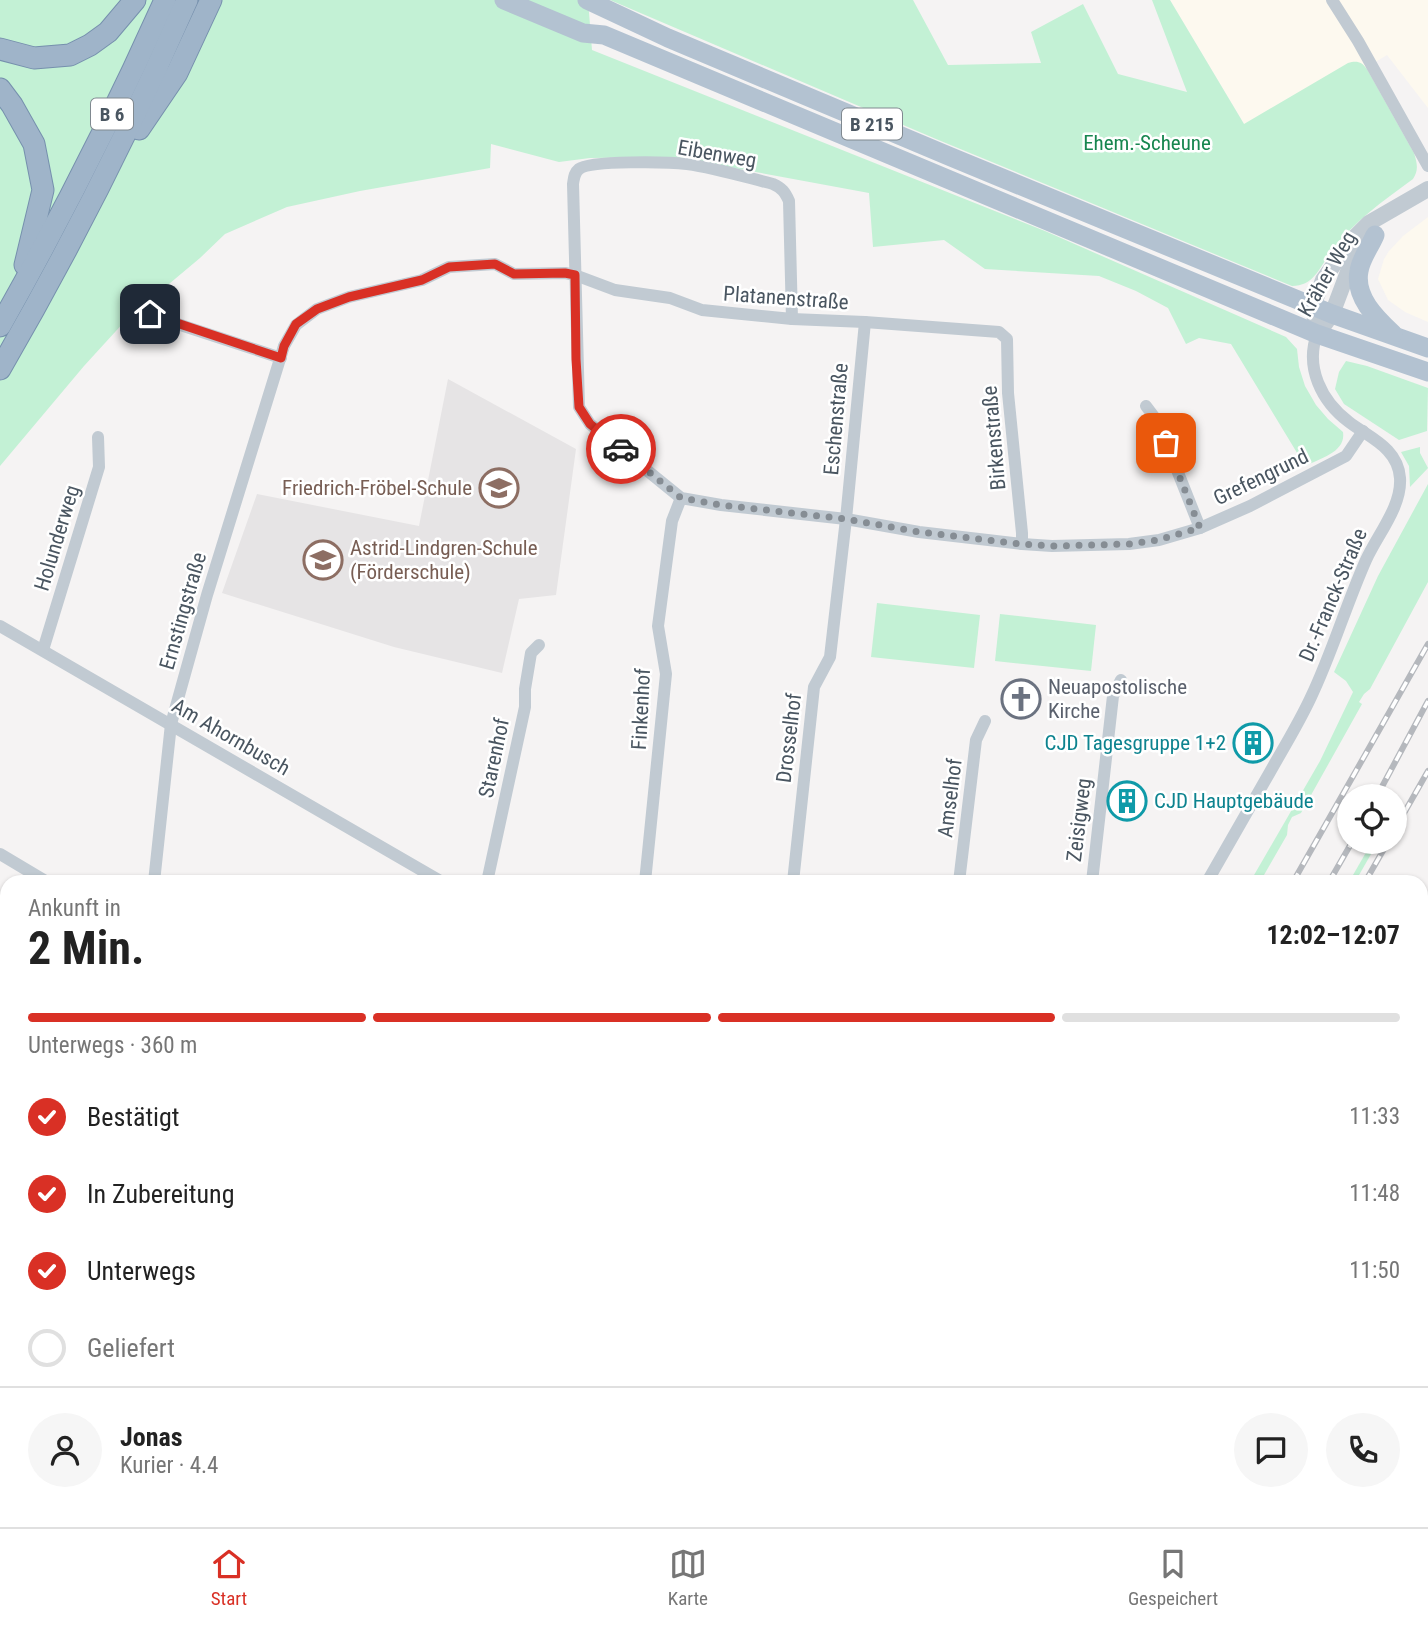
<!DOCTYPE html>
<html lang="de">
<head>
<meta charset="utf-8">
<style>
  :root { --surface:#fff; --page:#f6f6f6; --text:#222; --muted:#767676; --line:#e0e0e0; --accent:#d93025 }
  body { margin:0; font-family:"Roboto Condensed",sans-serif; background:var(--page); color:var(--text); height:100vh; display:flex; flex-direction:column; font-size:26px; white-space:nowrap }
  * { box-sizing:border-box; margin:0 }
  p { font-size:23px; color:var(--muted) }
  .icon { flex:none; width:38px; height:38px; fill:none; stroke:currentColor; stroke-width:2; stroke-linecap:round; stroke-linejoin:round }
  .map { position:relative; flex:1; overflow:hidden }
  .side { position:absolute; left:0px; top:875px; width:1428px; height:653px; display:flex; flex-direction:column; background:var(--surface); border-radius:21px 21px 0 0; box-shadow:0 2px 5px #0004 }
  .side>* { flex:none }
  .tools { position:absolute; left:1337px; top:784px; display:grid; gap:14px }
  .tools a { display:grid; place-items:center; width:70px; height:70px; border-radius:50%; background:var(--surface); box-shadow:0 2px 5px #0004; font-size:35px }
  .pin { position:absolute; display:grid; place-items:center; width:60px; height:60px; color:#fff; margin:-30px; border-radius:14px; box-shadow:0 4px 10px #0006 }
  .courier { position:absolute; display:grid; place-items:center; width:70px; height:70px; margin:-35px; border:5px solid #d93025; border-radius:50%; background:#fff; color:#222; box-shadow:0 2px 9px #0007 }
  .summary em { font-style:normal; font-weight:700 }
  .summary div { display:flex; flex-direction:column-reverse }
  .summary { display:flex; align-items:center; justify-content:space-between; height:119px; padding:0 28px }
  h1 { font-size:46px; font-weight:700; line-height:52px }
  .bar { display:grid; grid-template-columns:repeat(4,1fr); gap:10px 7px; align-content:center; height:84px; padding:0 28px }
  .bar i { height:9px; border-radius:5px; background:var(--line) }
  .bar .selected { background:var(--accent) }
  .bar p { grid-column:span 4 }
  .line { display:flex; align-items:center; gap:18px; padding:0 28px; border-top:2px solid var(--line) }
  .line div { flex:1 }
  .round { display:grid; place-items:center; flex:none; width:74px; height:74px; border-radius:37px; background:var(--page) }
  ol { padding:0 28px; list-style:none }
  li { display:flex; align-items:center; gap:21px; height:77px }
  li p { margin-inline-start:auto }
  li .icon { padding:7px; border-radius:50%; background:var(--accent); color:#fff; stroke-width:4 }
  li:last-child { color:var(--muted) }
  li i { width:38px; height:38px; border:4px solid var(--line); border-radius:50% }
  .tabs { display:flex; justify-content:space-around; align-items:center; height:98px; border-top:2px solid var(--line); background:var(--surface); font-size:19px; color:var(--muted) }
  .tabs a { display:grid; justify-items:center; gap:4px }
  .tabs .selected { color:var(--accent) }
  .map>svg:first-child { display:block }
</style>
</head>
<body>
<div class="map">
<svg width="1428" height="1527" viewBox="0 0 1428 1527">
  <rect width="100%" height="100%" fill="#f5f3f3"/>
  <g fill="#fdf9ef">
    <polygon points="1170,0 1428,0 1428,108 1387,55 1252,137"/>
    <polygon points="1428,217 1428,322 1405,312 1388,300 1378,279 1384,259 1389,251 1403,236"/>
    <rect x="97" y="1521" width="119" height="6"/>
  </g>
  <polygon fill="#e6e4e5" points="448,379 576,449 556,595 519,599 502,673 394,647 222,593 257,494 419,526"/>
  <g fill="#c3f1d5">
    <path d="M0,0H588L592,50L1045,231L1286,337L1297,349L1299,367L1305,386L1316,405L1328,419L1343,432C1346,452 1321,458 1305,466L1231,344L1199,338L1186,344L1168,308L1136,291L1099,276L985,269L944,240L873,247L869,193L674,157L590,158L559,162L491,144L490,168L360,191L287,207L225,234L200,258L126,320L84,366L0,466Z"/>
    <path d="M610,0H913L948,65L1041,63L1031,32L1083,4L1118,74L1187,92L1152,0H1170L1244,124L1348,63C1357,60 1362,62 1367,69L1414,153C1417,163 1419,170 1413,179C1383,201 1353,222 1331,252C1319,268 1314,286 1292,286L936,139Z"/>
    <polygon points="1346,361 1367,366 1428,388 1427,431 1399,440 1344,404 1335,389 1339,372"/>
    <polygon points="1420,447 1420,453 1428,468 1410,487 1409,466 1401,452"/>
    <polygon points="1428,484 1428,582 1370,689 1364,694 1359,702 1362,704 1301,813 1292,817 1288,825 1287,835 1260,882 1250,882 1320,761 1353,692 1346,681 1334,672 1378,576"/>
    <polygon points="877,603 980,615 974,668 871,657"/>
    <polygon points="1000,614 1096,625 1091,671 995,661"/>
    <polygon points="1372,842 1378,842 1355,882 1349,882"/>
    <polygon points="7,902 7,956 0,968 0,914"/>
  </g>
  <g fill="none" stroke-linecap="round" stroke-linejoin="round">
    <g stroke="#7690ad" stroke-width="23">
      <g id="trunk">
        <polyline points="0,49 34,58 70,55 90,45 108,32 135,0"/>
        <polyline points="0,89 12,105 34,144 43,190 25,265"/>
        <polyline points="139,129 177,73 211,0"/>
        <path d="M0,326C60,220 115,112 165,0"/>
        <path d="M0,369C69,250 132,126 187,0"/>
      </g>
    </g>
    <g stroke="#c1cad2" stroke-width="12">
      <polyline points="1332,0 1358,41 1428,166"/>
      <polyline points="150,315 281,358"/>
      <path d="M792,319L789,201C785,192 782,188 773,184C745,177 716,168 687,164C670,162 590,160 579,169C574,173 574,178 573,184L579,407L590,424L681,498L721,505L846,519L919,532L1022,544L1052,546L1129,544L1159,540L1200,528L1250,506L1346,456L1363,431"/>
      <polyline points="1146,406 1158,422 1200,528"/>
      <polyline points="0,626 442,882"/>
      <polyline points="43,650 99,467 98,437"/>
      <polyline points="0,854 47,882"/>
      <polyline points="154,882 171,724 207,595 284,346 296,325 317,309 349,297 422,280 449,267 495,264 514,274 565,273 575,275 615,290 670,298 702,310 792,319 865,322 999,332 1007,339 1008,393 1022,533 1022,544"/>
      <polyline points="487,882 525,707 525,689 531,653 539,645"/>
      <polyline points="645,882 666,674 658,626 672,521 681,498"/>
      <polyline points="793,882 814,687 830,657 846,519 865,322"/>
      <polyline points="959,882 976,740 985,721"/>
      <polyline points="1092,882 1113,696 1121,680"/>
      <path d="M1207,882C1228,845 1249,809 1270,772C1284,747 1299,723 1311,697C1332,653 1346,605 1366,560C1378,534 1402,506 1400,478C1398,448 1370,438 1349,422C1321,401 1305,367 1317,334"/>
      <polyline points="0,986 7,974"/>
      <polyline points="0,1155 7,1159"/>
      <polyline points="0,1308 7,1312"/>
      <polyline points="1421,1477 1428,1477"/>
      <polyline points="87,1527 87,1521"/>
      <polyline points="398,1527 399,1521"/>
      <polyline points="702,1527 702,1521"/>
      <polyline points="871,1527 876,1521"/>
    </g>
    <g stroke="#c1cad2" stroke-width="16">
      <polyline points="1325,324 1332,314 1349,269 1359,253"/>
      <polyline points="1317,334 1313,306 1323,280 1350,242 1369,223 1428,189"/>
    </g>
    <g stroke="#c1cbd6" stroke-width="18">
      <polyline points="1421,1178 1428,1167"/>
      <polyline points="1360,1521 1361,1527"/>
    </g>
    <g stroke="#b3c2d1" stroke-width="19">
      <polyline points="504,0 583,33 604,35 1317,334 1428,372"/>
      <polyline points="587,0 668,38 951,157 1332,314 1428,348"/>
      <path d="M1375,235C1370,247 1361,258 1359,271C1354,297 1376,318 1393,334"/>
    </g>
    <use href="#trunk" stroke="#9fb4c9" stroke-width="21"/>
    <g stroke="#b5b8bd" stroke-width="6">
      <g id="rail">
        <polyline points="1377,796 1428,701"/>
        <polyline points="1395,829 1428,771"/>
        <polyline points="1293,882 1428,644"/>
        <polyline points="1329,882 1352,842"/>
        <polyline points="1365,882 1388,842"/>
        <polyline points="907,1527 912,1521"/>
        <polyline points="937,1527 941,1521"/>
      </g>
    </g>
    <use href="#rail" stroke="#fff" stroke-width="3.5" stroke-dasharray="10" stroke-linecap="butt"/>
  </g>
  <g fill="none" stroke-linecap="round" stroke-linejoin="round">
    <polyline stroke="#868d94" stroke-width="7" stroke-dasharray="0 12.6" points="621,449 681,498 721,505 846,519 919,532 1021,544 1052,546 1129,544 1158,540 1200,528 1166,443"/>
    <polyline stroke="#d93025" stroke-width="9" points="150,314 281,358 284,346 296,324 317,309 349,297 422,280 449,267 495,264 514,274 565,273 575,275 576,359 579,407 590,424 621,449"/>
  </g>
  <defs>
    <g id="school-ring" transform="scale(2.0125)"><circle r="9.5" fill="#fff" stroke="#8d6e63" stroke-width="1.5"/><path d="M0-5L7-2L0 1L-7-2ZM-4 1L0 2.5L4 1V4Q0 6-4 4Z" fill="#8d6e63"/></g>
    <g id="church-ring" transform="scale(2.0125)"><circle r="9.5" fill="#fff" stroke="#6b7280" stroke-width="1.5"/><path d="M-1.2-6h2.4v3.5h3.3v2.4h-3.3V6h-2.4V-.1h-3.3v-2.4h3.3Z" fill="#6b7280"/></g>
    <g id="building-ring" transform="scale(2.0125)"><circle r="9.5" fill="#fff" stroke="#0f9aa8" stroke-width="1.5"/><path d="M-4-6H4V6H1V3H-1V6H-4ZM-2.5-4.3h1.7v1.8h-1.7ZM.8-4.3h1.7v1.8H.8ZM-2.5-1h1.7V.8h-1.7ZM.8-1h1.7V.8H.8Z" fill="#0f9aa8"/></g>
  </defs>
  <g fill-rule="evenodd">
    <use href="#school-ring" x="499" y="488"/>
    <use href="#school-ring" x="323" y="560"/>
    <use href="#church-ring" x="1021" y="699"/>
    <use href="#building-ring" x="1253" y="743"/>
    <use href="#building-ring" x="1127" y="801"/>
  </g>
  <g text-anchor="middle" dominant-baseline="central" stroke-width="5" stroke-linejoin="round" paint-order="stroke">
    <g fill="#fff" stroke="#808990" stroke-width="2">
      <rect x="91" y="98.5" width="42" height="31" rx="5"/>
      <rect x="842" y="108.5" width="60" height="31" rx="5"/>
    </g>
    <g font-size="19" font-weight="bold" fill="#4a5661">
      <text x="112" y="114">B 6</text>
      <text x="872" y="124">B 215</text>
    </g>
    <g font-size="21" fill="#17864f" stroke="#fff">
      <text x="1147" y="143">Ehem.-Scheune</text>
    </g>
    <g font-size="21" fill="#4a5661" stroke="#fff">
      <text transform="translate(717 154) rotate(10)">Eibenweg</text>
      <text transform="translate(1327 274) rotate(-60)">Kräher Weg</text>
      <text transform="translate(786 298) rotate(4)">Platanenstraße</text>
      <text transform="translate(836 419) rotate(-85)">Eschenstraße</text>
      <text transform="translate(994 438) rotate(-95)">Birkenstraße</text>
      <text transform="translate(1261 477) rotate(-26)">Grefengrund</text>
      <text transform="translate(57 538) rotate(-73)">Holunderweg</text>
      <text transform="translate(1333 595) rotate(-67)">Dr.-Franck-Straße</text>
      <text transform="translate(183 611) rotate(-74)">Ernstingstraße</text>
      <text transform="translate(641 709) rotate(-87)">Finkenhof</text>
      <text transform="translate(231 737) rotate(30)">Am Ahornbusch</text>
      <text transform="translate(789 738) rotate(-83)">Drosselhof</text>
      <text transform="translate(494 758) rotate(-78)">Starenhof</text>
      <text transform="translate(950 798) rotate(-83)">Amselhof</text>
      <text transform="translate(1079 820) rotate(-83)">Zeisigweg</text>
    </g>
    <g font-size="21" fill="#785e54" stroke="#fff" text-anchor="end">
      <text x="472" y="488">Friedrich-Fröbel-Schule</text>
      <text x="350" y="548" text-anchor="start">Astrid-Lindgren-Schule<tspan x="350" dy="24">(Förderschule)</tspan></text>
    </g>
    <g font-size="21" fill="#5b616d" stroke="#fff" text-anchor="start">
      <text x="1048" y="687">Neuapostolische<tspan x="1048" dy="24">Kirche</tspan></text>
    </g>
    <g font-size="21" fill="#0d838f" stroke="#fff" text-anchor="end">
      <text x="1226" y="743">CJD Tagesgruppe 1+2</text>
      <text x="1154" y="801" text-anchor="start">CJD Hauptgebäude</text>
    </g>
  </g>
</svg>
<div class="tools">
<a><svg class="icon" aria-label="locate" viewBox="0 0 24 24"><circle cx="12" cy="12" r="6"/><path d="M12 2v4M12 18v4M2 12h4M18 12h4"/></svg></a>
</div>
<div class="pin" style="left:1166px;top:443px;background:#ea580c"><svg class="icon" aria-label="bag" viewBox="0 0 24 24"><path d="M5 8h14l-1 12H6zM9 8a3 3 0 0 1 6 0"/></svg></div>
<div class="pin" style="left:150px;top:314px;background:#1f2937"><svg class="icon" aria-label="home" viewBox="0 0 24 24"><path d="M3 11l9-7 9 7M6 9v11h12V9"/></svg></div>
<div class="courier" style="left:621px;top:449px"><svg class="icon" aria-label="car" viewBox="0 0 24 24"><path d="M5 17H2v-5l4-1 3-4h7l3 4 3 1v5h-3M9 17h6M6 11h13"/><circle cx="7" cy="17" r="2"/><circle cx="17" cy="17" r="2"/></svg></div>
<section class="side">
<div class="summary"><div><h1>2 Min.</h1><p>Ankunft in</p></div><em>12:02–12:07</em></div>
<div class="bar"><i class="selected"></i><i class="selected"></i><i class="selected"></i><i></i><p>Unterwegs · 360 m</p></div>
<ol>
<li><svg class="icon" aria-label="check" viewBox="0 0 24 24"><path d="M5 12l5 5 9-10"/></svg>Bestätigt<p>11:33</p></li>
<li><svg class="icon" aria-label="check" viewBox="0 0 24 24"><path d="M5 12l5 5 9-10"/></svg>In Zubereitung<p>11:48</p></li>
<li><svg class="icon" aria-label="check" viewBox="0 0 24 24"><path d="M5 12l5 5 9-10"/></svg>Unterwegs<p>11:50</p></li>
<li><i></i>Geliefert</li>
</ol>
<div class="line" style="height:126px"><a class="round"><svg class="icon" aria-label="person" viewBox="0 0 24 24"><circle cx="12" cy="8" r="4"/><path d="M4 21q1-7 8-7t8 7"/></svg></a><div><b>Jonas</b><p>Kurier · 4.4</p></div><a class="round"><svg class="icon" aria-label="chat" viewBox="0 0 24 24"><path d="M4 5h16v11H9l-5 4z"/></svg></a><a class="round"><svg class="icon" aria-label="phone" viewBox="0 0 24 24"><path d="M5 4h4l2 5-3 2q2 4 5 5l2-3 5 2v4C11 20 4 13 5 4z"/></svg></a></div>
</section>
</div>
<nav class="tabs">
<a class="selected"><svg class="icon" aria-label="home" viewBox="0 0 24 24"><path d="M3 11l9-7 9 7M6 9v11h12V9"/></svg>Start</a>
<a><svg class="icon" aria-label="map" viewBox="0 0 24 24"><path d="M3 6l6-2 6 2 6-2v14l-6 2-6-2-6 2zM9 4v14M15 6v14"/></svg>Karte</a>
<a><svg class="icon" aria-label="saved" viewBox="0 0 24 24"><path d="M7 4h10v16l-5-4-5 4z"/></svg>Gespeichert</a>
</nav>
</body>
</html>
